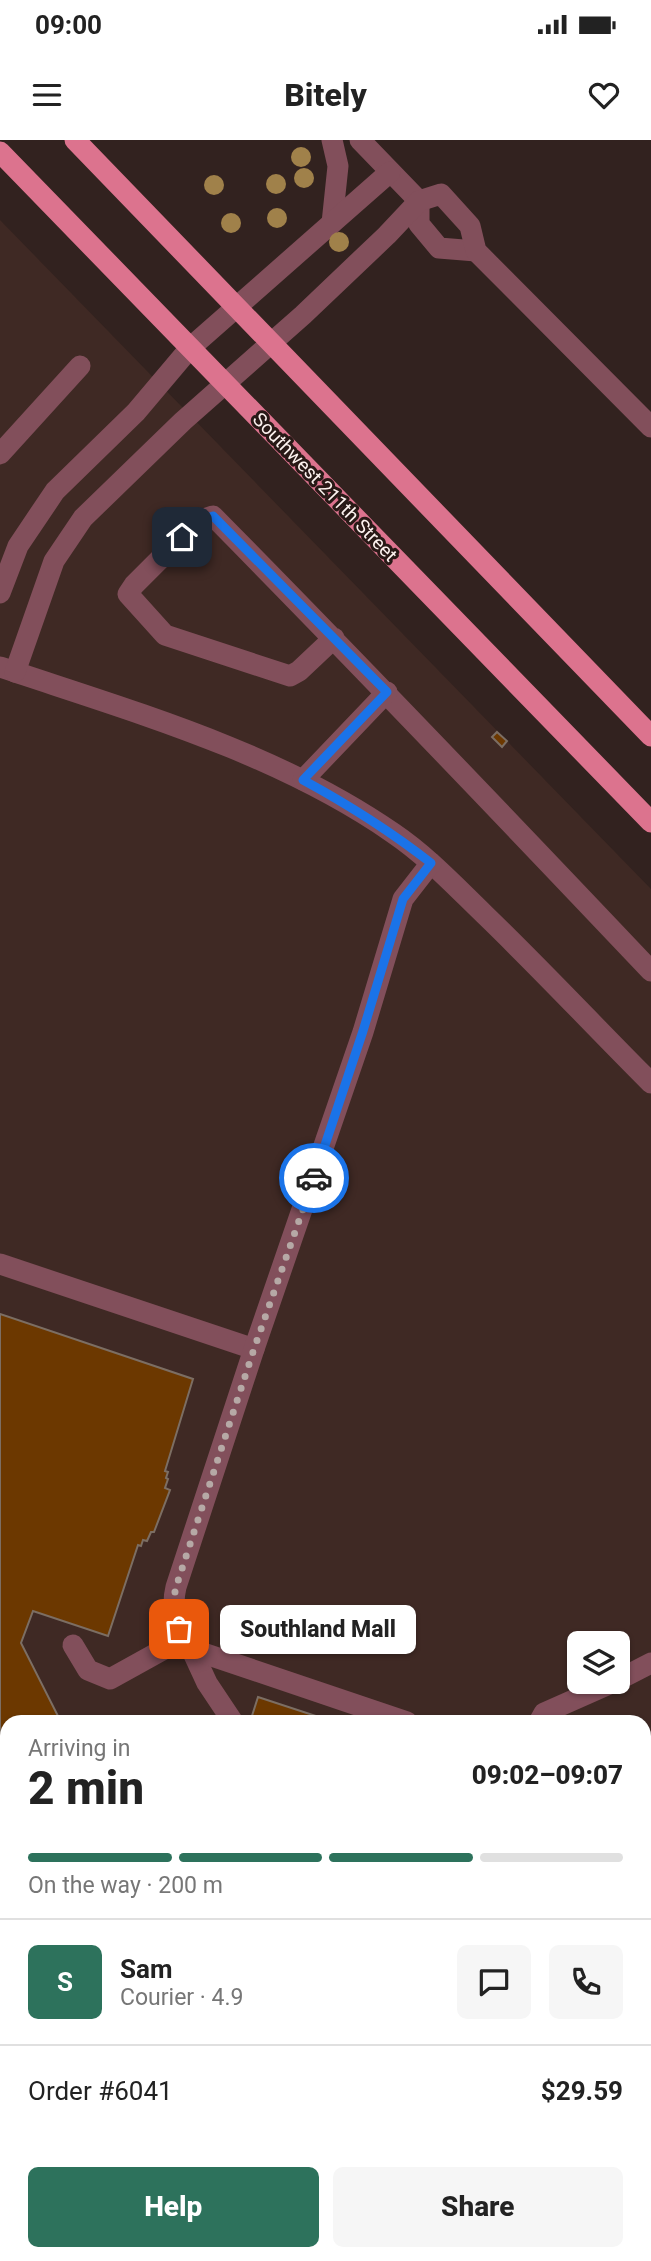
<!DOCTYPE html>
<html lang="en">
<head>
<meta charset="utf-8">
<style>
  :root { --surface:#fff; --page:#f6f6f6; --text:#222; --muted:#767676; --line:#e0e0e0; --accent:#2d725c }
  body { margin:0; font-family:Roboto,sans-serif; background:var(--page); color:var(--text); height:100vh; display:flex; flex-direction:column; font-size:26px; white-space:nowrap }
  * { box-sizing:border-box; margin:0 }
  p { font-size:23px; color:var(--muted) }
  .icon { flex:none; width:38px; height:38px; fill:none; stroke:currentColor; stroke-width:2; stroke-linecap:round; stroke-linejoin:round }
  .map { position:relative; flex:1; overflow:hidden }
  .details { position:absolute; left:0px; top:1575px; width:651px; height:546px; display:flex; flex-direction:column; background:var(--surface); border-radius:21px 21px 0 0; box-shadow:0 2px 5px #0004 }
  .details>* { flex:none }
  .tools { position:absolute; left:567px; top:1491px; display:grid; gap:14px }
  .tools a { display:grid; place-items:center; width:63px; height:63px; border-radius:10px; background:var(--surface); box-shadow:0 2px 5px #0004; font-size:35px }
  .pin { position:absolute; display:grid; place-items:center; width:60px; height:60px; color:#fff; margin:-30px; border-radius:14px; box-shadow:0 4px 10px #0006 }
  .courier { position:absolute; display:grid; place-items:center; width:70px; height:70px; margin:-35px; border:5px solid #1a73e8; border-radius:50%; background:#fff; color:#222; box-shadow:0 2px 9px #0007 }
  .bubble { position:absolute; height:49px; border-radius:10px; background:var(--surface); box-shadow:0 2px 5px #0004; font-size:23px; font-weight:800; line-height:49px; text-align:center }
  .head em { font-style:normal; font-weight:800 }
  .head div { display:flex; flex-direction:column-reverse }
  .head { display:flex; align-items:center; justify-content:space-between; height:119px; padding:0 28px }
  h1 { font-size:46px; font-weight:800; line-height:52px }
  .bar { display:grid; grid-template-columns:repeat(4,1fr); gap:10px 7px; align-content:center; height:84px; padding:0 28px }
  .bar i { height:9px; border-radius:5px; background:var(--line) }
  .bar .selected { background:var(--accent) }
  .bar p { grid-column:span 4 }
  .line { display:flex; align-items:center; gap:18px; padding:0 28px; border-top:2px solid var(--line) }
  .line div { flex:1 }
  .round { display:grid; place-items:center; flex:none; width:74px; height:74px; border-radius:10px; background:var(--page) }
  .action { display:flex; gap:14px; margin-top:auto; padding:14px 28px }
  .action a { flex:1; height:80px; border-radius:10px; background:var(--accent); color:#fff; font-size:28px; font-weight:800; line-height:80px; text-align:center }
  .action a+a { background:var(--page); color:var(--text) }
  .status { display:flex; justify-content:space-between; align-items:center; height:49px; padding:0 35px; background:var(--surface); direction:ltr }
  .status svg { height:19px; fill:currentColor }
  header { display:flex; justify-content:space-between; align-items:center; height:91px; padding:0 28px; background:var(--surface); font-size:32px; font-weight:800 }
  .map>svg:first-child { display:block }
</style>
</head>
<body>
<div class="status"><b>09:00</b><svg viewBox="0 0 49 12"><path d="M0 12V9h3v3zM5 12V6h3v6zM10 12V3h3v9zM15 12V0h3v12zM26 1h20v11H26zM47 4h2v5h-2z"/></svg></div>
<header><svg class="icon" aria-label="menu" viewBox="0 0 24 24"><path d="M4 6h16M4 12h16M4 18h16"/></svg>Bitely<svg class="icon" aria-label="heart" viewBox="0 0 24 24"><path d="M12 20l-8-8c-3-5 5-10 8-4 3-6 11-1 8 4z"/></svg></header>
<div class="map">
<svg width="651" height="2121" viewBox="0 0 651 2121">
  <rect width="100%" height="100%" fill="#32221f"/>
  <path fill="#3f2924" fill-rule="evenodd" d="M0,80L651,749V2121H0ZM579,1503H618V1542H579ZM7,1582H644V2114H7Z"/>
  <g fill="#6c3800" stroke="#7c6e63" stroke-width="2">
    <polygon points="497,592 507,601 502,607 492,597"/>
    <polygon points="0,1174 193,1239 165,1331 168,1332 166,1338 168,1339 165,1348 170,1350 154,1392 151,1392 147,1401 143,1400 141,1406 138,1405 108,1496 33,1471 21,1503 61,1582 7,1582 7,1886 0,1884"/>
    <polygon points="258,1557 328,1580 328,1582 250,1582"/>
    <polygon points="7,1981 7,2040 0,2037 0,2002"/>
  </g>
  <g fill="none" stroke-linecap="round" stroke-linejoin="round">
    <g stroke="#824f5b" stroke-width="21">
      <polyline points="360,0 419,61 419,84 439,108 476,111"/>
      <polyline points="332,83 338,26 332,0"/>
      <polyline points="0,314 80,226"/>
      <polyline points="0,453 18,406 55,351 136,272 190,208 390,32"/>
      <path d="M334,498L299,531L290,536L165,495L128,454L134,445L198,381L213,376C361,526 506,678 651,831"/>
      <path d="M0,527C134,572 276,612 393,693C427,716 455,746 484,774C541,829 595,887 651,943"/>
      <polyline points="15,532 54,421 83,378 183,281 303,175 387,95 419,61 441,54 470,86 476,111 651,287"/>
      <polyline points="303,640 387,552"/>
      <polyline points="0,1124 254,1209"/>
      <polyline points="189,1504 207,1543 233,1582"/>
      <polyline points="73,1505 88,1530 110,1539 184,1498"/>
      <polyline points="618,1540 651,1523"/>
      <path d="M407,1582L197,1511C178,1495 170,1472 176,1447L254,1209L363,892L403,759L431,723"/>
      <polyline points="539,1582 544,1573 614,1542"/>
      <polyline points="644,1611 651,1609"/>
      <polyline points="0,2084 7,2090"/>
      <polyline points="43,2114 55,2121"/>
      <polyline points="117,2114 136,2121"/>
      <polyline points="509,2114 525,2121"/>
      <polyline points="316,2121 323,2114"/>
      <polyline points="462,2121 465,2114"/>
    </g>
    <g stroke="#dc738e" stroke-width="21">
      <polyline points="75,0 651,596"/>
      <polyline points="0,12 651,682"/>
    </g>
  </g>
  <g fill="#a0814a">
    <circle cx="301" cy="17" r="10"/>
    <circle cx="304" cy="38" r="10"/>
    <circle cx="276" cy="44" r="10"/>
    <circle cx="214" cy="45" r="10"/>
    <circle cx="277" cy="78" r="10"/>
    <circle cx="231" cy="83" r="10"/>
    <circle cx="339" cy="102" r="10"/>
  </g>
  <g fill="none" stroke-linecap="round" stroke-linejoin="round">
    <polyline stroke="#b6a9a6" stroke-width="7" stroke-dasharray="0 12.6" points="179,1489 173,1462 176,1447 254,1209 314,1038"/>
    <path stroke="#1a73e8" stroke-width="9" d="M182,397L198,381L213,376L387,552L303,640C349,665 390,691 431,723L403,759L363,891L314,1038"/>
  </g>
  <g text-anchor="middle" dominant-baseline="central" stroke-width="6" stroke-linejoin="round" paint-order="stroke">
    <g font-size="19" fill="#fdf2ef" stroke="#281916">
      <text transform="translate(325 347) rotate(46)">Southwest 211th Street</text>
    </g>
  </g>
</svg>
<div class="tools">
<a><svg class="icon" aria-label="layers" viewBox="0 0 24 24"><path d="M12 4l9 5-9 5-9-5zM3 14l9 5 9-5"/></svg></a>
</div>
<div class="pin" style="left:179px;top:1489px;background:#ea580c"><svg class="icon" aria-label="bag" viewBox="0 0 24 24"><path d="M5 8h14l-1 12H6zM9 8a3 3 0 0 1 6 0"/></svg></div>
<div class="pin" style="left:182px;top:397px;background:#1f2937"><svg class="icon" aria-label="home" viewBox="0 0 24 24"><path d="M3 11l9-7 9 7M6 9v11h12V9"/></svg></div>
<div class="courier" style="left:314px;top:1038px"><svg class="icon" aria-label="car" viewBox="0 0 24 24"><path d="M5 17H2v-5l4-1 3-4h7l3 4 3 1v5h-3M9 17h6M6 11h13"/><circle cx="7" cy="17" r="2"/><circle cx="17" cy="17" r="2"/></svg></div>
<div class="bubble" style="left:220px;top:1465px;width:196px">Southland Mall</div>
<section class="details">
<div class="head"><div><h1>2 min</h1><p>Arriving in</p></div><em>09:02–09:07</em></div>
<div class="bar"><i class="selected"></i><i class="selected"></i><i class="selected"></i><i></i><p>On the way · 200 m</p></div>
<div class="line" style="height:126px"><b class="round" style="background:var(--accent);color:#fff">S</b><div><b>Sam</b><p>Courier · 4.9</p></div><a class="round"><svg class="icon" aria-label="chat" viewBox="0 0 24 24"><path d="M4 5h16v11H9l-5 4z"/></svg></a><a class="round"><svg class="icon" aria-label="phone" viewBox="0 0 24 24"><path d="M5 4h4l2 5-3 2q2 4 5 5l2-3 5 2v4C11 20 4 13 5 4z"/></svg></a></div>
<div class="line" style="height:91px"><div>Order #6041</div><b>$29.59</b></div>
<div class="action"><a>Help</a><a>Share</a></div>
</section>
</div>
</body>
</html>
